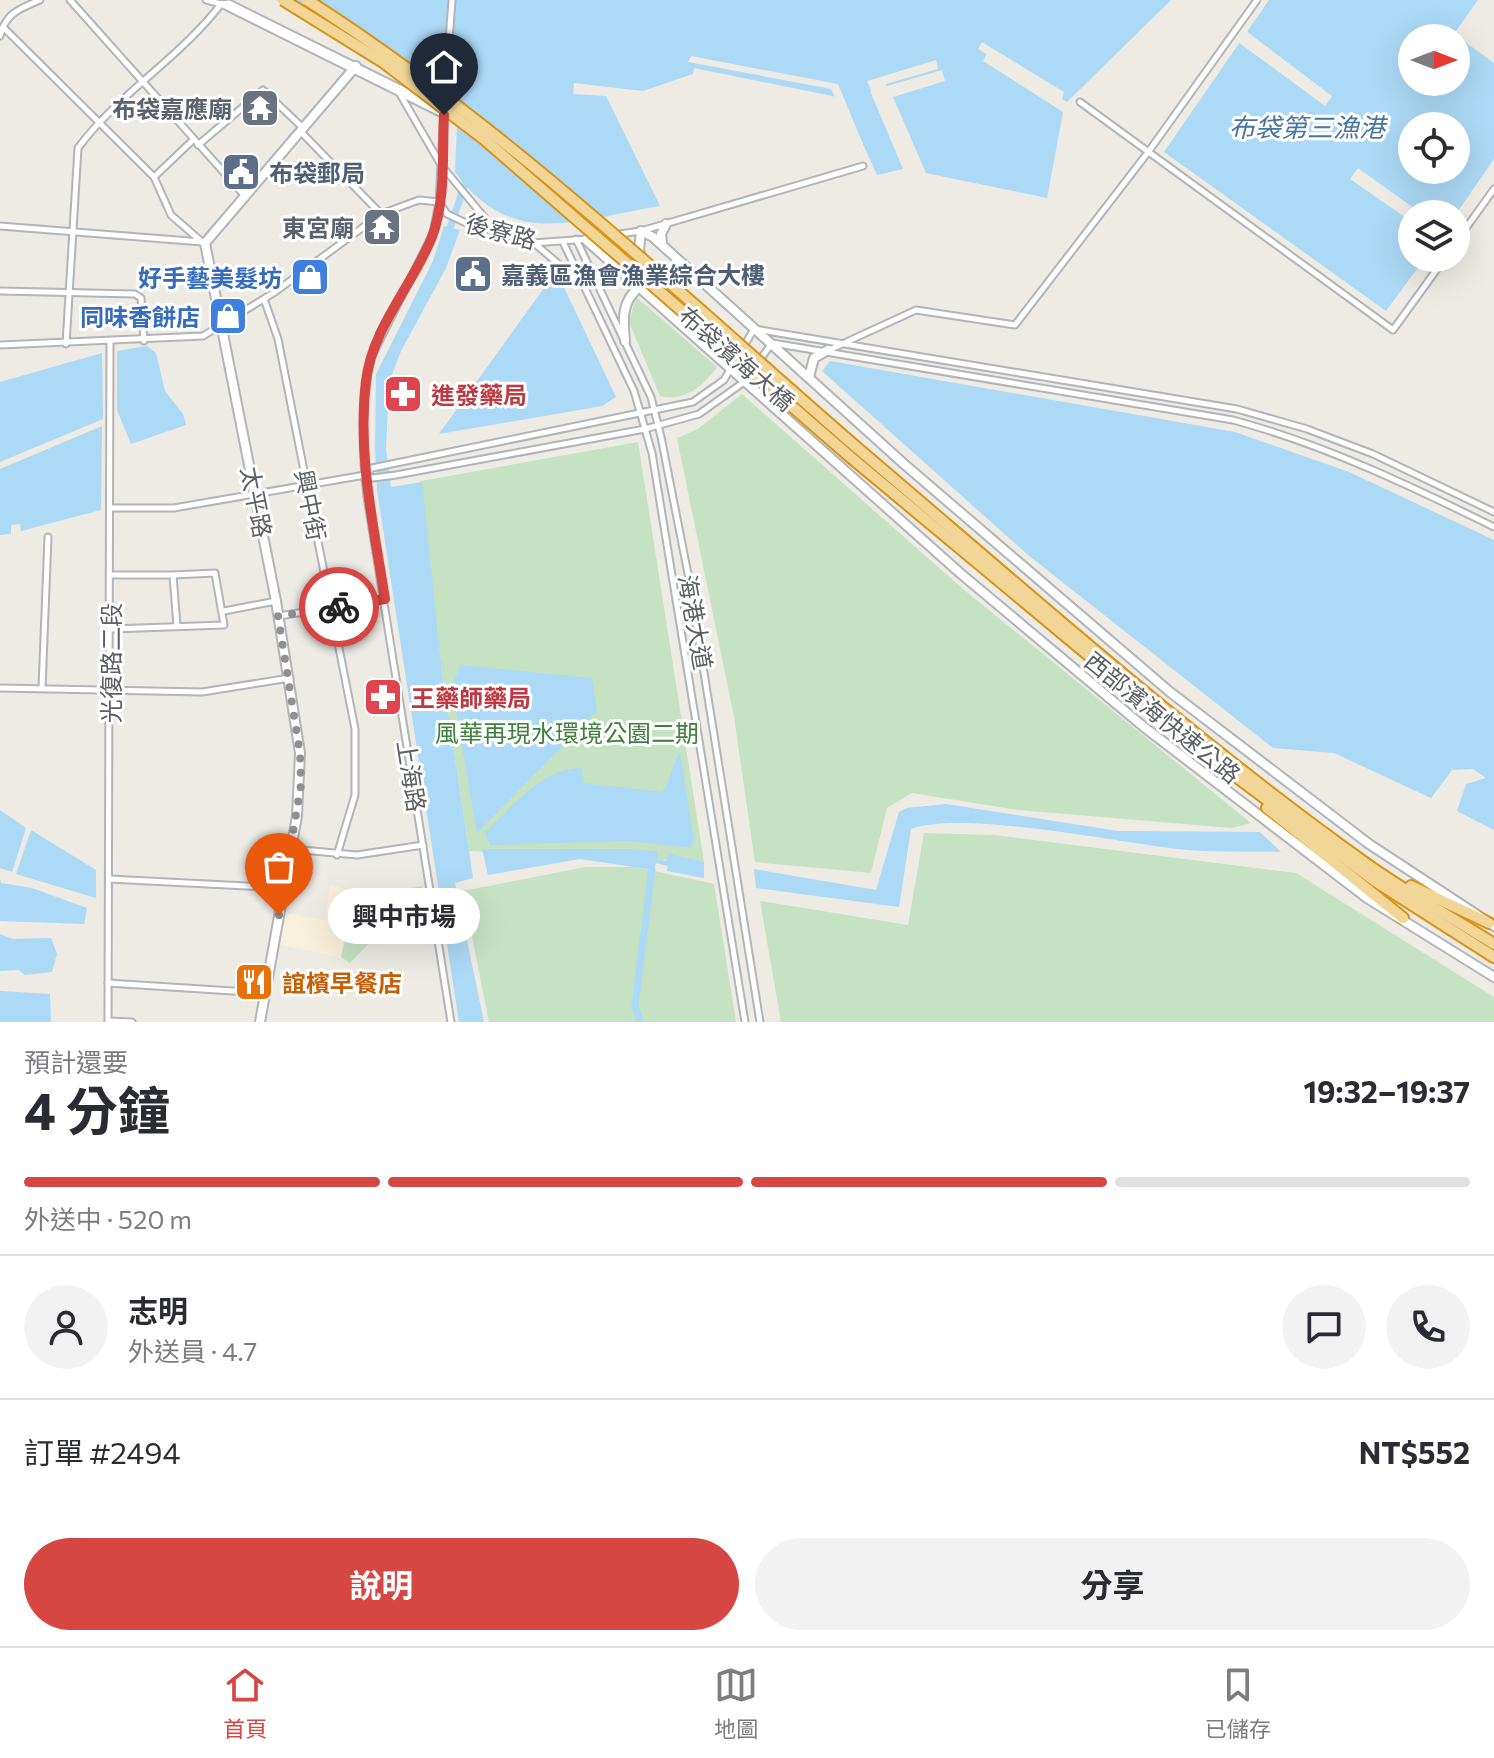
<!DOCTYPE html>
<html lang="zh-TW">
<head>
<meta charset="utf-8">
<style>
  :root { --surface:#fff; --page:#f2f2f3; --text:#2b2b33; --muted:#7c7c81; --line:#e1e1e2; --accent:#d64642 }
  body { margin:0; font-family:Commissioner,"Noto Sans TC",sans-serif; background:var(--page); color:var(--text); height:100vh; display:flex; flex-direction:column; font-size:30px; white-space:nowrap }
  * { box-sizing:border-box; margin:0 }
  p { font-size:26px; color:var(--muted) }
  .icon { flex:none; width:44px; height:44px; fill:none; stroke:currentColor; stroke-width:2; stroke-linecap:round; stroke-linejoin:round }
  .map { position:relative; height:1022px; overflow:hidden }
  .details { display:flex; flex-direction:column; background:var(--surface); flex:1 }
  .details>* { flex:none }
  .needle { width:52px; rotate:90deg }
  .fabs { position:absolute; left:1398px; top:24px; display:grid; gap:16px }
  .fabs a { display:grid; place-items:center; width:72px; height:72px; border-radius:50%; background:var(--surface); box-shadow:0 8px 32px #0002; font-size:40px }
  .pin { position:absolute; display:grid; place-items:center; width:68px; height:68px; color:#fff; margin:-82px -34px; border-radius:50% 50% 50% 0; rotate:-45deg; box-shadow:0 0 8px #0007 }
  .pin .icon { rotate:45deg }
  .courier { position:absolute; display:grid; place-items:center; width:80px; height:80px; margin:-40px; border:6px solid #d64642; border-radius:50%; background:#fff; color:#222; box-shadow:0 2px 10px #0007 }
  .bubble { position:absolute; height:56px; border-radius:28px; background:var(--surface); box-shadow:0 8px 32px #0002; font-size:26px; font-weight:700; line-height:56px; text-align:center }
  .head em { font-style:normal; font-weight:700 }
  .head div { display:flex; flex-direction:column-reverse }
  .head { display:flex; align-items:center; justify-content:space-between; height:136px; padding:0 24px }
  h1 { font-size:52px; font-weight:700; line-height:60px }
  .bar { display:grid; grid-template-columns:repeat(4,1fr); gap:12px 8px; align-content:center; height:96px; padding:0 24px }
  .bar i { height:10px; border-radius:6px; background:var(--line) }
  .bar .on { background:var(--accent) }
  .bar p { grid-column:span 4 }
  .line { display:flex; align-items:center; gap:20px; padding:0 24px; border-top:2px solid var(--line) }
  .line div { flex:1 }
  .round { display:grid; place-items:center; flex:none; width:84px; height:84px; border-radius:42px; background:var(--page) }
  .action { display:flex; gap:16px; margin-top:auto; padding:16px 24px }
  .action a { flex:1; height:92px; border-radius:48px; background:var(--accent); color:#fff; font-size:32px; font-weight:700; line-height:92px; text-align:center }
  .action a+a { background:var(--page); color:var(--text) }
  .dock { display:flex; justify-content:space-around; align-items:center; height:112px; border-top:2px solid var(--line); background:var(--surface); font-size:22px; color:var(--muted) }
  .dock a { display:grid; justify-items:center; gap:4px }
  .dock .on { color:var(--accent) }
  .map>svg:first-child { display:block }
</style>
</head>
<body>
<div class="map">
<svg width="1494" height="1022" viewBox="0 0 1494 1022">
  <rect width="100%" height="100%" fill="#edebe4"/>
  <polygon fill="#faf1dc" points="330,885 356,892 340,957 280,945 285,913 325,920"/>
  <g fill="#c5e2c3">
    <path d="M636,297L717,367C703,386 685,402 660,396L629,322Z"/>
    <polygon points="742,394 963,589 1251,823 1232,828 1018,810 912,793 887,808 871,873 755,862 734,717 677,438 698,429"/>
    <polygon points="638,442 704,862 469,851 442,672 421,481"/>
    <polygon points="924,833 995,835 1296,873 1494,997 1494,1022 781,1022 760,901 908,925"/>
    <polygon points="585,867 636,867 714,884 736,1022 489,1022 463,891"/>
    <polygon points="422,886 426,911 401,911 350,963 341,957 357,892 392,892"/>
  </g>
  <g fill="#acd9f5" fill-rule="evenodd">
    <path d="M276,0H1171L1067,102L987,54L983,61L1063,112L1047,198L926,173L893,97L945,81L942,70L870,91L903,169L877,175L842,98L694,68L693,74L643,91L574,83L573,94L606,96L660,206C579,219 512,251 455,172L459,77L411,73Z"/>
    <path d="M1269,0H1478L1454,34L1494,63V159L1456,214H1412V258H1425L1386,311L1164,152ZM1412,38H1456V82H1412ZM1412,126H1456V170H1412Z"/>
    <polygon points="444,226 460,230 446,268 401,351 389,382 386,449 391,487 422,482 442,672 473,878 455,883 484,1022 459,1022 377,490 375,445 376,374 433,261"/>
    <polygon points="559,277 616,397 602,406 439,434 544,288"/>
    <polygon points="147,346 156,353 165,391 183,414 186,425 131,444 117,410 117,351"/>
    <polygon points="102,353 103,419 0,462 0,382"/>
    <polygon points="830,361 1235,432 1349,472 1494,540 1494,830 1457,811 1466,784 1486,778 1473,769 1452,770 1431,798 1334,753 1273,748 1028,555 822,371"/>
    <polygon points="102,426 101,510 21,531 20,524 11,525 11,534 0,535 0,469"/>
    <polygon points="460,665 592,678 597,711 477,833 452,688"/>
    <path d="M680,753L694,840L690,848L631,841L490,845L485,832C512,807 542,768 582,768L583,783L662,792C673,777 672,762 680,753Z"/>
    <path d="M946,804L1118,831L1260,832L1281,852C1246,851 1211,853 1177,849C1117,842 960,810 911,829L899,907L756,888L754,869L876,890L899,812L907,808Z"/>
    <polygon points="0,810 26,828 12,872 0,868"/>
    <polygon points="31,830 96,870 96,898 16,874"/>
    <polygon points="482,849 634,849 658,852 657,859 666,861 668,854 704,862 704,878 667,871 668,866 656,863 654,870 580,859 488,875"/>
    <polygon points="0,879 1,883 32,888 87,908 84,924 0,921"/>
    <polygon points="0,934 13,939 51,938 57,954 52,972 25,975 19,970 0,971"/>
    <polygon points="0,991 50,994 51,1022 0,1022"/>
  </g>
  <g fill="#edebe4">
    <polygon points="1246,31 1332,96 1325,106 1238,42"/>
    <polygon points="982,42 1064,92 1062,100 978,49"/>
    <polygon points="691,56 838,84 863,144 859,145 831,89 688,62"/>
    <polygon points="936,60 938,69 886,84 888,90 875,93 898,155 867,81"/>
    <polygon points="1358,168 1422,214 1412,214 1412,222 1350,179"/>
  </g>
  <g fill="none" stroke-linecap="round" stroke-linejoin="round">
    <g stroke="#acd9f5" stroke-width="7">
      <polyline points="448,234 465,184"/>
      <polyline points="640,1022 635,1006 652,869"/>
    </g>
    <g stroke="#b1b4b8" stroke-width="9">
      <g id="street">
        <polyline points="70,0 244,195"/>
        <polyline points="206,0 221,4 444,115"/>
        <polyline points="222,4 229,3 428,102"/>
        <polyline points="3,27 154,177 171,215 202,242"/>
        <path d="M0,36C6,13 19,9 40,0"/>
        <polyline points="400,94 441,165 494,229"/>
        <polyline points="445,95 452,0"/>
        <polyline points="1080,102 1393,330 1445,258"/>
        <path d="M444,109L439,202L433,233L371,358C361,402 362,453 367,497L451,1022"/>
        <polyline points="301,132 381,214"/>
        <polyline points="198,145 263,90 302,127"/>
        <polyline points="154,177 193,140"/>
        <polyline points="0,226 202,242"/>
        <polyline points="598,237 641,231 863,166"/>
        <polyline points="576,239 651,397 661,437 689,579 760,1022"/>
        <polyline points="563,242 634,391 652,453 745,1022"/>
        <polyline points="1456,242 1494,189"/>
        <polyline points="534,243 581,283"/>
        <polyline points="0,291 135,294 141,298 144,341"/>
        <polyline points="264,299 278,339 355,729 355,795 337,855"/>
        <path d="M66,344L78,148C118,94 180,58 221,4"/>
        <polyline points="0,345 203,336 275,292 381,214 419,200 439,202 447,214 464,222 533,243 588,239"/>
        <polyline points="829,350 916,310 1015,325 1149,151 1257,0"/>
        <polyline points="365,475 372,468 693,402 724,380 754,329 1237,409 1307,429 1373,454 1494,512"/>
        <path d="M365,475L373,478L396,475L645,429L699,414L744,382L772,343L1233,420C1325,445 1409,485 1494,527"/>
        <polyline points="110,508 174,508 365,475"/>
        <polyline points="110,575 173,575 177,626"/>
        <polyline points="224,611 276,601"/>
        <polyline points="279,616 385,599"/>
        <polyline points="111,629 224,625 215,573 173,575"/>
        <polyline points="0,688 202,692 290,678"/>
        <polyline points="42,688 48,537"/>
        <polyline points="291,849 357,855 423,845"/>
        <polyline points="109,879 284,888"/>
        <polyline points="108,983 265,993"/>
        <polyline points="108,1021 132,1022"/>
        <polyline points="108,1022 110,342"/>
      </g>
    </g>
    <g stroke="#b1b4b8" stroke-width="12">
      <g id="secondary">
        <polyline points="586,240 960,573 1144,727 1367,898 1494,977"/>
        <polyline points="662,244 661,234 666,224"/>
        <polyline points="655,301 639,250 641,231 653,237 904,464 1170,692 1369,844 1494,926"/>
        <path d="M625,341C623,321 621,300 640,287"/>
        <polyline points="809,377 814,358 828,350"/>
        <polyline points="260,1022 297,816 300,753 276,601 205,243 356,66"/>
      </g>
    </g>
    <g stroke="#d89319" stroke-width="14">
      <g id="highway">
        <path d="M855,446C1021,587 1184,733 1361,860C1403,891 1450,916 1494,944"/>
        <polyline points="848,455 1218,763 1375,881 1494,957"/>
        <polyline points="1267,808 1403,918"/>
        <polyline points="1411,886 1489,923"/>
      </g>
    </g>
    <use href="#street" stroke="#fff" stroke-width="5"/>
    <use href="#secondary" stroke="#fff" stroke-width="8"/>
    <use href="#highway" stroke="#f1d697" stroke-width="10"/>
    <g stroke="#d89319" stroke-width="14" stroke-linecap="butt">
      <g id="highway-bridge">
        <polyline points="283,0 383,62 484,139 848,455"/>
        <path d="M307,0C506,127 677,292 855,446"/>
      </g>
    </g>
    <use href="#highway-bridge" stroke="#f1d697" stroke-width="10"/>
  </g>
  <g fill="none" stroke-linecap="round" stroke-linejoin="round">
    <polyline stroke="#8f9190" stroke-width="8" stroke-dasharray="0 14.4" points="279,915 301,785 300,753 278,616 339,607"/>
    <path stroke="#d64642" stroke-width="10" d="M339,607L385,599C374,527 357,455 366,381C372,328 413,285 432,237C446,200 442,154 444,115"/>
  </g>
  <defs>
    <g id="temple-square" transform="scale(2)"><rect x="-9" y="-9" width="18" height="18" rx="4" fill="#6b7280" stroke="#fff"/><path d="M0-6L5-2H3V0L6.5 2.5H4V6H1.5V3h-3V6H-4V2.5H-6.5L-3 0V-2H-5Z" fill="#fff"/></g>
    <g id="civic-square" transform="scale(2)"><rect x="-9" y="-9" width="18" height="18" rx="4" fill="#5c6f8a" stroke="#fff"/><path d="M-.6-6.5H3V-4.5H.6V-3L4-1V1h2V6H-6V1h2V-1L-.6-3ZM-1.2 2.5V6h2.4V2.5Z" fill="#fff"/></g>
    <g id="shop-square" transform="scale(2)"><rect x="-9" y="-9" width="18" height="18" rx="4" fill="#3f7fe0" stroke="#fff"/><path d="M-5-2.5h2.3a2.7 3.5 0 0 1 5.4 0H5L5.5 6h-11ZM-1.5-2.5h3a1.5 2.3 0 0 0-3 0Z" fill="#fff"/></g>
    <g id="pharmacy-square" transform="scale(2)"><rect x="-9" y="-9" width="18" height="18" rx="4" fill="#e0444e" stroke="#fff"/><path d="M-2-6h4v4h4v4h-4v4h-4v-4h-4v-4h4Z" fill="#fff"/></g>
    <g id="restaurant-square" transform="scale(2)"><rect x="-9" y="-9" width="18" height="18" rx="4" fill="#e8710a" stroke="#fff"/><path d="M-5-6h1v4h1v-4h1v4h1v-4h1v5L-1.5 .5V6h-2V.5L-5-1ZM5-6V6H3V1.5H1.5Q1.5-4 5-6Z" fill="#fff"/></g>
  </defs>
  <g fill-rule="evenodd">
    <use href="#temple-square" x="260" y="108"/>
    <use href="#civic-square" x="241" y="172"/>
    <use href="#temple-square" x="382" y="227"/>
    <use href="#civic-square" x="473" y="274"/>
    <use href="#shop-square" x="310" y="277"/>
    <use href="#shop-square" x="228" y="316"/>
    <use href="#pharmacy-square" x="403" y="394"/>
    <use href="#pharmacy-square" x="383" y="697"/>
    <use href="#restaurant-square" x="254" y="982"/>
  </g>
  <g text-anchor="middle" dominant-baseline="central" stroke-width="6" stroke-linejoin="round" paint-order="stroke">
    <g font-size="24" font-weight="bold" fill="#5b616d" stroke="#fff" text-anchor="end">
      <text x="232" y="108">布袋嘉應廟</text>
      <text x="354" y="227">東宮廟</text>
    </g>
    <g font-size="24" font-weight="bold" fill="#4e5e75" stroke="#fff" text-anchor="start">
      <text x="269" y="172">布袋郵局</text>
      <text x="501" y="274">嘉義區漁會漁業綜合大樓</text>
    </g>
    <g font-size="24" fill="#5c6063" stroke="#fff">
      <text transform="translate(501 231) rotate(15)">後寮路</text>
      <text transform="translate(737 358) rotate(41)">布袋濱海大橋</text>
      <text transform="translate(257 502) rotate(79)">太平路</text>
      <text transform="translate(311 505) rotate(79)">興中街</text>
      <text transform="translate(696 622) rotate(80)">海港大道</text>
      <text transform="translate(110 663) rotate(-90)">光復路二段</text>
      <text transform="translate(1163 717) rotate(39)">西部濱海快速公路</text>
      <text transform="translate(412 776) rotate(81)">上海路</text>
    </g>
    <g font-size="24" font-weight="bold" fill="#366cbe" stroke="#fff" text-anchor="end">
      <text x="282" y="277">好手藝美髮坊</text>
      <text x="200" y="316">同味香餅店</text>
    </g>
    <g font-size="24" font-weight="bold" fill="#be3a42" stroke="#fff" text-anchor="start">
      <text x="431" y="394">進發藥局</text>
      <text x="411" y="697">王藥師藥局</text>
    </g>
    <g font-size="24" fill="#3f803e" stroke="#fff">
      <text x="567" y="732">風華再現水環境公園二期</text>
    </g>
    <g font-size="24" font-weight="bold" fill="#c56008" stroke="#fff" text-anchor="start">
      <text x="282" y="982">誼檳早餐店</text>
    </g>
    <g font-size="26" font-style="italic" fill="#47759d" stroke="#fff">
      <text x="1307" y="126">布袋第三漁港</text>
    </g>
  </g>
</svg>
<div class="fabs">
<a><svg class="needle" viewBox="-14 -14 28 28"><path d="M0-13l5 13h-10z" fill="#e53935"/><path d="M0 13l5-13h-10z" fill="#7c7c81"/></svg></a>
<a><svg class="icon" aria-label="locate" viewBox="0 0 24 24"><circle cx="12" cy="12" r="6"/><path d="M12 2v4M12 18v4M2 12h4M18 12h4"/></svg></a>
<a><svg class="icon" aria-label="layers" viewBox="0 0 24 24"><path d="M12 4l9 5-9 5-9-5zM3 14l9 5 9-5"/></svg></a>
</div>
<div class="pin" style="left:279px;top:915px;background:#ea580c"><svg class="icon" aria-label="bag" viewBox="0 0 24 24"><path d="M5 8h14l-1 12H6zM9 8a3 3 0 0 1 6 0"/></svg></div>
<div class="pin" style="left:444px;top:115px;background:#1f2937"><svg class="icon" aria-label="home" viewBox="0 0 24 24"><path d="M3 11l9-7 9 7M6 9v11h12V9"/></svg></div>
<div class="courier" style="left:339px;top:607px"><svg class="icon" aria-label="bike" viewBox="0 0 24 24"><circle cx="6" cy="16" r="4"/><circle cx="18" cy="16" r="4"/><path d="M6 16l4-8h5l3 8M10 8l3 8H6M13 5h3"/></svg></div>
<div class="bubble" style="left:328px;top:888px;width:152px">興中市場</div>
</div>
<section class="details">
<div class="head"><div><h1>4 分鐘</h1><p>預計還要</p></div><em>19:32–19:37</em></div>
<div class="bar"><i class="on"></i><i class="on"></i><i class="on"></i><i></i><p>外送中 · 520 m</p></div>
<div class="line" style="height:144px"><a class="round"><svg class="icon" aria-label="person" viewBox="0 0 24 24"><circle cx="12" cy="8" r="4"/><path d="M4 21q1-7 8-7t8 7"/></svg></a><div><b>志明</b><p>外送員 · 4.7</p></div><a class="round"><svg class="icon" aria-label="chat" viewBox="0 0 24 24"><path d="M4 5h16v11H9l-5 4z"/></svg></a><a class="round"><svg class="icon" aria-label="phone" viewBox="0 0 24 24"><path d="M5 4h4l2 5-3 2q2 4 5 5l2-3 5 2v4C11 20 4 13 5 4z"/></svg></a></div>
<div class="line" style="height:104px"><div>訂單 #2494</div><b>NT$552</b></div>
<div class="action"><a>說明</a><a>分享</a></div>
</section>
<nav class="dock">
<a class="on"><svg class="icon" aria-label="home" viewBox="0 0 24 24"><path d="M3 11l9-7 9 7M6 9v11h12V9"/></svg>首頁</a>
<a><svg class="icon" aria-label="map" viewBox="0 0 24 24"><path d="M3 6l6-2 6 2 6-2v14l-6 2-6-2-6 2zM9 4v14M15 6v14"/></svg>地圖</a>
<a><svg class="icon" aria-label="saved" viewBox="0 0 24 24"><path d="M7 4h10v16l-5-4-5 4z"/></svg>已儲存</a>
</nav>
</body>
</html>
